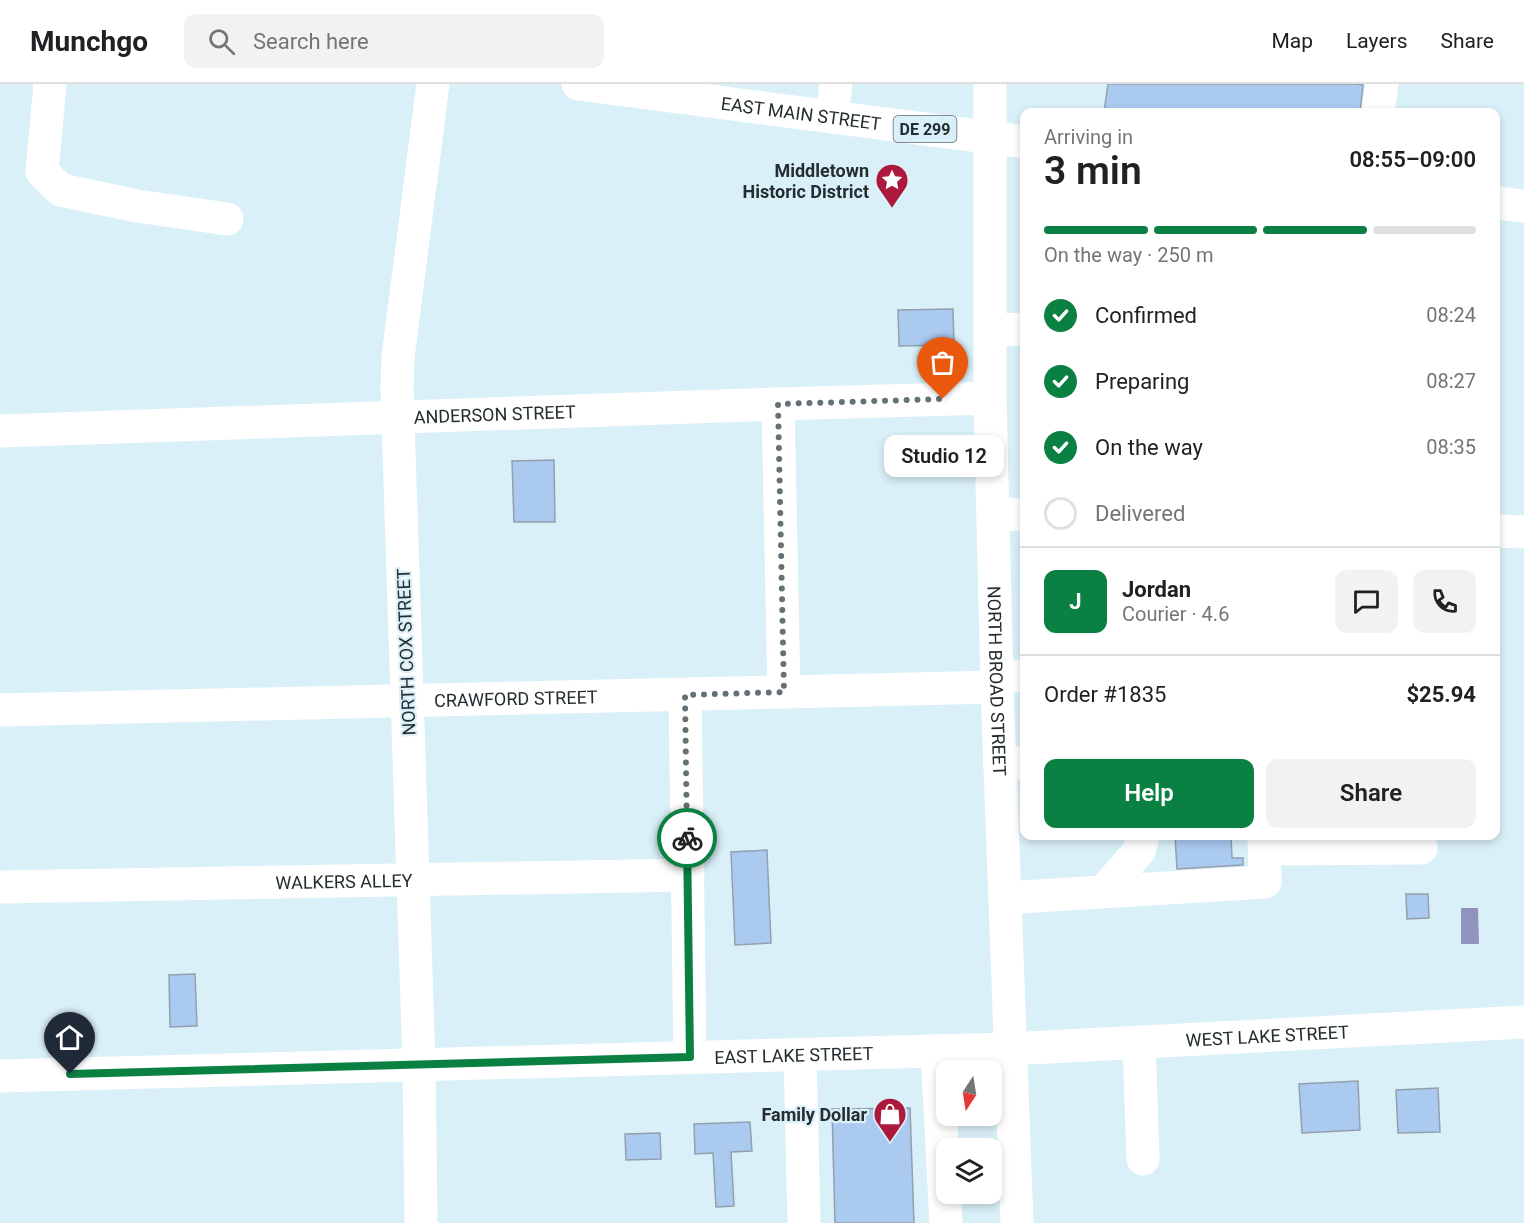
<!DOCTYPE html>
<html lang="en">
<head>
<meta charset="utf-8">
<style>
  :root { --surface:#fff; --page:#f2f2f2; --text:#202124; --muted:#757577; --line:#e0e0e0; --accent:#0b8043 }
  body { margin:0; font-family:Roboto,sans-serif; background:var(--page); color:var(--text); height:100vh; display:flex; flex-direction:column; font-size:22px; white-space:nowrap }
  * { box-sizing:border-box; margin:0 }
  p { font-size:20px; color:var(--muted) }
  .icon { flex:none; width:33px; height:33px; fill:none; stroke:currentColor; stroke-width:2; stroke-linecap:round; stroke-linejoin:round }
  .map { position:relative; flex:1; overflow:hidden }
  .sheet { position:absolute; left:1020px; top:24px; width:480px; height:732px; display:flex; flex-direction:column; background:var(--surface); border-radius:12px; box-shadow:0 3px 9px #0003 }
  .sheet>* { flex:none }
  .needle { width:39px; rotate:192deg }
  .buttons { position:absolute; left:936px; top:976px; display:grid; gap:12px }
  .buttons a { display:grid; place-items:center; width:66px; height:66px; border-radius:12px; background:var(--surface); box-shadow:0 3px 9px #0003; font-size:30px }
  .pin { position:absolute; display:grid; place-items:center; width:51px; height:51px; color:#fff; margin:-62px -26px; border-radius:50% 50% 50% 0; rotate:-45deg; box-shadow:0 0 6px #0007 }
  .pin .icon { rotate:45deg }
  .courier { position:absolute; display:grid; place-items:center; width:60px; height:60px; margin:-30px; border:4px solid #0b8043; border-radius:50%; background:#fff; color:#222; box-shadow:0 2px 8px #0007 }
  .bubble { position:absolute; height:42px; border-radius:12px; background:var(--surface); box-shadow:0 3px 9px #0003; font-size:20px; font-weight:600; line-height:42px; text-align:center }
  .overview em { font-style:normal; font-weight:600 }
  .overview div { display:flex; flex-direction:column-reverse }
  .overview { display:flex; align-items:center; justify-content:space-between; height:102px; padding:0 24px }
  h1 { font-size:39px; font-weight:600; line-height:45px }
  .bar { display:grid; grid-template-columns:repeat(4,1fr); gap:9px 6px; align-content:center; height:72px; padding:0 24px }
  .bar i { height:8px; border-radius:4px; background:var(--line) }
  .bar .selected { background:var(--accent) }
  .bar p { grid-column:span 4 }
  .line { display:flex; align-items:center; gap:15px; padding:0 24px; border-top:2px solid var(--line) }
  .line div { flex:1 }
  .round { display:grid; place-items:center; flex:none; width:63px; height:63px; border-radius:12px; background:var(--page) }
  ol { padding:0 24px; list-style:none }
  li { display:flex; align-items:center; gap:18px; height:66px }
  li p { margin-inline-start:auto }
  li .icon { padding:6px; border-radius:50%; background:var(--accent); color:#fff; stroke-width:4 }
  li:last-child { color:var(--muted) }
  li i { width:33px; height:33px; border:3px solid var(--line); border-radius:50% }
  .primary-button { display:flex; gap:12px; margin-top:auto; padding:12px 24px }
  .primary-button a { flex:1; height:69px; border-radius:12px; background:var(--accent); color:#fff; font-size:24px; font-weight:600; line-height:69px; text-align:center }
  .primary-button a+a { background:var(--page); color:var(--text) }
  header { display:flex; align-items:center; gap:36px; box-sizing:border-box; height:84px; padding:0 30px; background:var(--surface); border-bottom:2px solid var(--line) }
  header strong { font-size:28px }
  nav { display:flex; gap:33px; margin-inline-start:auto; font-size:21px }
  .search { width:420px; height:54px; background:var(--page); display:flex; align-items:center; gap:15px; box-sizing:border-box; padding:0 21px; border-radius:12px; color:var(--muted); font-size:22px }
  .map>svg:first-child { display:block }
</style>
</head>
<body>
<header>
<strong>Munchgo</strong>
<div class="search"><svg class="icon" aria-label="search" viewBox="0 0 24 24"><circle cx="10" cy="10" r="6"/><path d="M15 15l6 6"/></svg>Search here</div>
<nav><a>Map</a><a>Layers</a><a>Share</a></nav>
</header>
<div class="map">
<svg width="1524" height="1139" viewBox="0 0 1524 1139">
  <rect width="100%" height="100%" fill="#daf0f9"/>
  <polygon fill="#9192bd" points="1461,824 1478,824 1479,860 1461,860"/>
  <g fill="#aacaf0" stroke="#939fae" stroke-width="1.5">
    <polygon points="1108,0 1356,0 1363,1 1360,28 1104,28"/>
    <polygon points="953,225 954,261 899,262 898,226"/>
    <polygon points="554,376 555,438 514,438 512,377"/>
    <polygon points="1175,752 1231,752 1232,774 1243,774 1243,781 1177,785"/>
    <polygon points="767,766 771,859 735,861 731,768"/>
    <polygon points="1406,810 1428,810 1429,834 1407,835"/>
    <polygon points="195,890 197,942 170,943 169,891"/>
    <polygon points="1358,997 1360,1046 1302,1049 1299,1000"/>
    <polygon points="1438,1004 1440,1048 1398,1049 1396,1006"/>
    <polygon points="910,1024 914,1139 835,1139 832,1025"/>
    <polygon points="750,1038 752,1067 731,1068 734,1122 716,1123 713,1069 695,1070 694,1040"/>
    <polygon points="660,1049 661,1075 626,1076 625,1050"/>
  </g>
  <g fill="none" stroke-linecap="round" stroke-linejoin="round">
    <g stroke="#fff" stroke-width="33">
      <polyline points="50,0 42,88 61,106 137,122 227,135"/>
      <polyline points="1378,28 1382,0"/>
      <polyline points="832,33 836,0"/>
      <polyline points="990,246 1024,245"/>
      <polyline points="778,320 784,608"/>
      <path id="s1" d="M0,347L778,320L990,314"/>
      <polyline points="993,429 1024,431"/>
      <polyline points="1496,447 1524,448"/>
      <polyline points="997,592 1024,592"/>
      <polyline points="685,611 690,973"/>
      <path id="s2" d="M0,626L997,603"/>
      <polyline points="1000,679 1024,679"/>
      <polyline points="1265,765 1421,764"/>
      <path id="s3" d="M0,803L688,791"/>
      <polyline points="1104,807 1139,767 1143,752"/>
      <polyline points="1005,814 1265,798 1264,752"/>
      <polyline points="1139,958 1143,1075"/>
      <polyline points="937,967 946,1139"/>
      <polyline points="800,970 804,1139"/>
      <path id="s4" d="M0,992L1009,965L1524,938"/>
      <polyline points="421,1139 419,981 397,304 398,273 433,0"/>
    </g>
    <g stroke="#fff" stroke-width="33">
      <path id="s5" d="M578,0L1024,58"/>
      <path id="s6" d="M990,0V314L997,603L1017,1139"/>
      <polyline points="1496,119 1524,122"/>
    </g>
  </g>
  <g fill="none" stroke-linecap="round" stroke-linejoin="round">
    <polyline stroke="#647176" stroke-width="6" stroke-dasharray="0 10.8" points="687,754 685,611 784,608 778,320 943,315"/>
    <polyline stroke="#0b8043" stroke-width="8" points="70,990 690,973 687,754"/>
  </g>
  <defs>
    <g id="sight-pin" transform="scale(1.725)"><path d="M0 17L-7.5 6A9.5 9.5 0 1 1 7.5 6Z" fill="#ad193d" stroke="#daf0f9"/><path d="M0-6L1.8-2.2L6-1.7L2.9 1.2L3.7 5.4L0 3.3L-3.7 5.4L-2.9 1.2L-6-1.7L-1.8-2.2Z" fill="#fff"/></g>
    <g id="shop-pin" transform="scale(1.725)"><path d="M0 17L-7.5 6A9.5 9.5 0 1 1 7.5 6Z" fill="#ad193d" stroke="#daf0f9"/><path d="M-5-2.5h2.3a2.7 3.5 0 0 1 5.4 0H5L5.5 6h-11ZM-1.5-2.5h3a1.5 2.3 0 0 0-3 0Z" fill="#fff"/></g>
  </defs>
  <g fill-rule="evenodd">
    <use href="#sight-pin" x="892" y="96"/>
    <use href="#shop-pin" x="890" y="1030"/>
  </g>
  <g text-anchor="middle" dominant-baseline="central" stroke-width="4.5" stroke-linejoin="round" paint-order="stroke">
    <rect fill="#daf0f9" stroke="#5b686c" stroke-width="1.5" x="893.5" y="32" width="63" height="26" rx="4.5"/>
    <g font-size="16" font-weight="bold" fill="#242d30">
      <text x="925" y="45">DE 299</text>
    </g>
    <g font-size="18" fill="#242d30" stroke="#daf0f9">
      <text stroke="none"><textPath href="#s5" startOffset="225">EAST MAIN STREET</textPath></text>
      <text stroke="none"><textPath href="#s1" startOffset="495">ANDERSON STREET</textPath></text>
      <text transform="translate(406 568) rotate(-92)">NORTH COX STREET</text>
      <text stroke="none"><textPath href="#s6" startOffset="597">NORTH BROAD STREET</textPath></text>
      <text stroke="none"><textPath href="#s2" startOffset="516">CRAWFORD STREET</textPath></text>
      <text stroke="none"><textPath href="#s3" startOffset="344">WALKERS ALLEY</textPath></text>
      <text stroke="none"><textPath href="#s4" startOffset="1268">WEST LAKE STREET</textPath></text>
      <text stroke="none"><textPath href="#s4" startOffset="794">EAST LAKE STREET</textPath></text>
    </g>
    <g font-size="18" font-weight="bold" fill="#242d30" stroke="#daf0f9" text-anchor="end">
      <text x="869" y="86">Middletown<tspan x="869" dy="21">Historic District</tspan></text>
      <text x="867" y="1030">Family Dollar</text>
    </g>
  </g>
</svg>
<div class="buttons">
<a><svg class="needle" viewBox="-14 -14 28 28"><path d="M0-13l5 13h-10z" fill="#e53935"/><path d="M0 13l5-13h-10z" fill="#757577"/></svg></a>
<a><svg class="icon" aria-label="layers" viewBox="0 0 24 24"><path d="M12 4l9 5-9 5-9-5zM3 14l9 5 9-5"/></svg></a>
</div>
<div class="pin" style="left:943px;top:315px;background:#ea580c"><svg class="icon" aria-label="bag" viewBox="0 0 24 24"><path d="M5 8h14l-1 12H6zM9 8a3 3 0 0 1 6 0"/></svg></div>
<div class="pin" style="left:70px;top:990px;background:#1f2937"><svg class="icon" aria-label="home" viewBox="0 0 24 24"><path d="M3 11l9-7 9 7M6 9v11h12V9"/></svg></div>
<div class="courier" style="left:687px;top:754px"><svg class="icon" aria-label="bike" viewBox="0 0 24 24"><circle cx="6" cy="16" r="4"/><circle cx="18" cy="16" r="4"/><path d="M6 16l4-8h5l3 8M10 8l3 8H6M13 5h3"/></svg></div>
<div class="bubble" style="left:884px;top:351px;width:120px">Studio 12</div>
<section class="sheet">
<div class="overview"><div><h1>3 min</h1><p>Arriving in</p></div><em>08:55–09:00</em></div>
<div class="bar"><i class="selected"></i><i class="selected"></i><i class="selected"></i><i></i><p>On the way · 250 m</p></div>
<ol>
<li><svg class="icon" aria-label="check" viewBox="0 0 24 24"><path d="M5 12l5 5 9-10"/></svg>Confirmed<p>08:24</p></li>
<li><svg class="icon" aria-label="check" viewBox="0 0 24 24"><path d="M5 12l5 5 9-10"/></svg>Preparing<p>08:27</p></li>
<li><svg class="icon" aria-label="check" viewBox="0 0 24 24"><path d="M5 12l5 5 9-10"/></svg>On the way<p>08:35</p></li>
<li><i></i>Delivered</li>
</ol>
<div class="line" style="height:108px"><b class="round" style="background:var(--accent);color:#fff">J</b><div><b>Jordan</b><p>Courier · 4.6</p></div><a class="round"><svg class="icon" aria-label="chat" viewBox="0 0 24 24"><path d="M4 5h16v11H9l-5 4z"/></svg></a><a class="round"><svg class="icon" aria-label="phone" viewBox="0 0 24 24"><path d="M5 4h4l2 5-3 2q2 4 5 5l2-3 5 2v4C11 20 4 13 5 4z"/></svg></a></div>
<div class="line" style="height:78px"><div>Order #1835</div><b>$25.94</b></div>
<div class="primary-button"><a>Help</a><a>Share</a></div>
</section>
</div>
</body>
</html>
